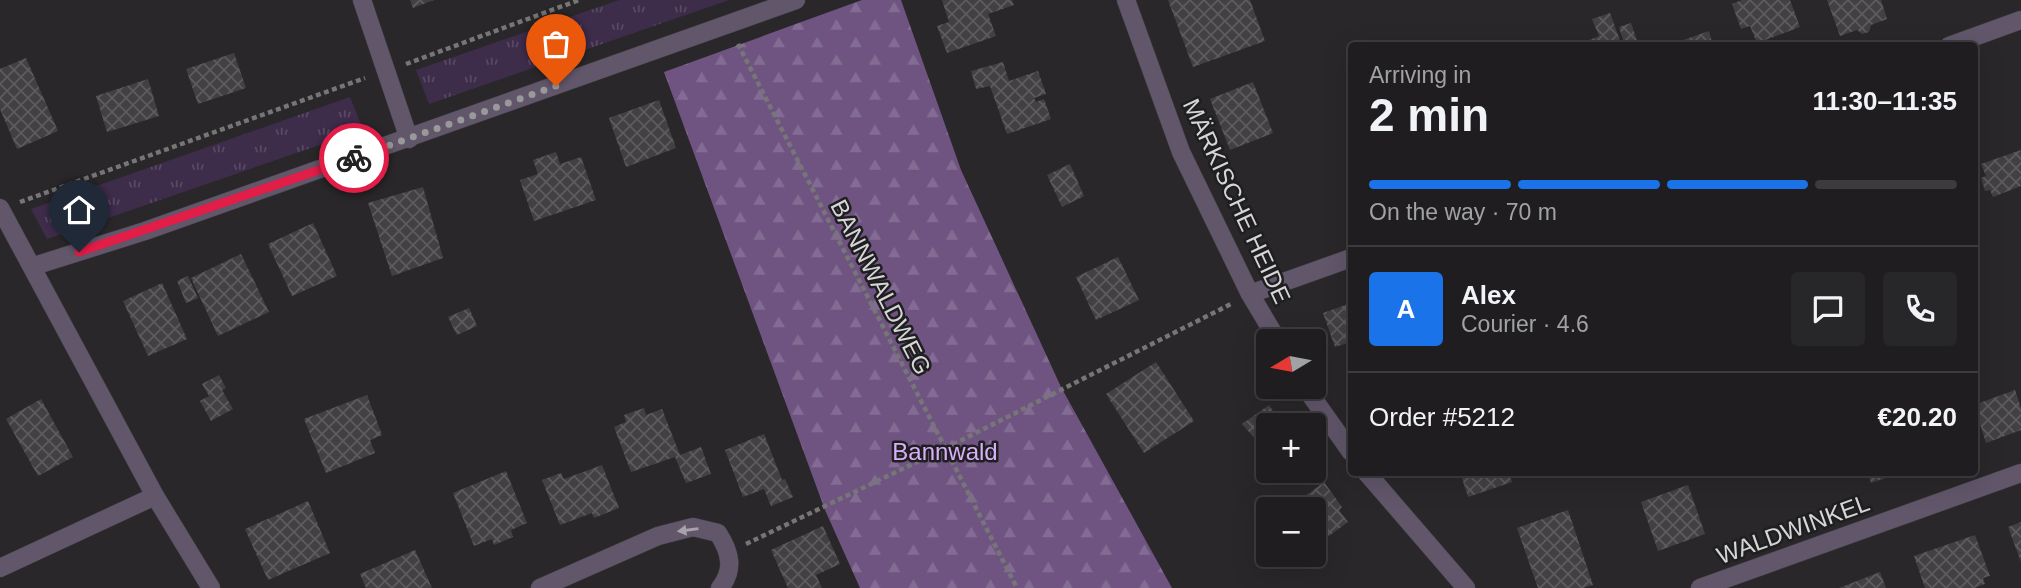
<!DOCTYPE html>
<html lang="en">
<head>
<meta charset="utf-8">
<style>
  :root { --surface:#1f1d1f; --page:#272628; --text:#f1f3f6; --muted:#a1a2a4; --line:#3c3b3d; --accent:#1a73e8 }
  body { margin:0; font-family:Arial,sans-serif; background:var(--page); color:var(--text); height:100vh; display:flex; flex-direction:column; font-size:26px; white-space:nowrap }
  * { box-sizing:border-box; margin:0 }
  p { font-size:23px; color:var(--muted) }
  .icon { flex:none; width:38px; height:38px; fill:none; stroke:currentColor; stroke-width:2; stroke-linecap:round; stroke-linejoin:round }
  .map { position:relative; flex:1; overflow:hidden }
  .side { position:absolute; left:1348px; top:42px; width:630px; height:434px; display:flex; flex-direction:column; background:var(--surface); border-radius:7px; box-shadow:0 7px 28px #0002,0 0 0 2px var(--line) }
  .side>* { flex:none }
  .needle { width:46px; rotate:260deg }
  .fabs { position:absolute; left:1256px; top:329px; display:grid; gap:14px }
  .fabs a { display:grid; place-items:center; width:70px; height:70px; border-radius:7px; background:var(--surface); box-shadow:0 7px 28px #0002,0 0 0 2px var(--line); font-size:35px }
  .pin { position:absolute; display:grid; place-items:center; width:60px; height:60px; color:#fff; margin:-72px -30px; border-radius:50% 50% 50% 0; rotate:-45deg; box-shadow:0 0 7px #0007 }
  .pin .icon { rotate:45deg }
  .courier { position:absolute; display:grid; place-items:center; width:70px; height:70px; margin:-35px; border:5px solid #e11d48; border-radius:50%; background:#fff; color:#222; box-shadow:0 2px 9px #0007 }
  .summary em { font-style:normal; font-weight:700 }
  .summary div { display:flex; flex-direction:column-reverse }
  .summary { display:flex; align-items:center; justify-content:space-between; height:119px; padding:0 21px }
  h1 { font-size:46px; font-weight:700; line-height:52px }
  .bar { display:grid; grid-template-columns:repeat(4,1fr); gap:10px 7px; align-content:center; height:84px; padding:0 21px }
  .bar i { height:9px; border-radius:5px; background:var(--line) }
  .bar .active { background:var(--accent) }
  .bar p { grid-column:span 4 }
  .line { display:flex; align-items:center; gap:18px; padding:0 21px; border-top:2px solid var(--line) }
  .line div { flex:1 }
  .round { display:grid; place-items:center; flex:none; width:74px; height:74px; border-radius:7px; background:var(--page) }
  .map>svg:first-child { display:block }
</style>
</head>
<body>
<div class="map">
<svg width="2021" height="588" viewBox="0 0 2021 588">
  <defs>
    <pattern id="grass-tufts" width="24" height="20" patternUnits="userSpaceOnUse" patternTransform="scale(1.75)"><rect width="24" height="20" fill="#3e2c4b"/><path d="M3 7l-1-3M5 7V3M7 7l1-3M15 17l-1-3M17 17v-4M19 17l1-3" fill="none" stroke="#594a64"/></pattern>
    <pattern id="forest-firs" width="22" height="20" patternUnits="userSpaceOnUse" patternTransform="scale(1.75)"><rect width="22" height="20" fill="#6f5482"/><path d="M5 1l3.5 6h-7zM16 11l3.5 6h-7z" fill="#836c93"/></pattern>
    <pattern id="building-cross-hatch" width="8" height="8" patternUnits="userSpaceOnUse" patternTransform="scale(1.75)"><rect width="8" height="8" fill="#424043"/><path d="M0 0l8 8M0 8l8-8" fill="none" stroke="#5d5b5d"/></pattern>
  </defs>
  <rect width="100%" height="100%" fill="#292729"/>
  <g fill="url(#grass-tufts)">
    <polygon points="619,0 729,0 429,104 416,70"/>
    <polygon points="350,97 363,130 47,239 31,209"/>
  </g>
  <polygon fill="url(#forest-firs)" points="862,0 901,0 961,170 1061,387 1172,588 860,588 825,510 664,72"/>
  <g fill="url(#building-cross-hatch)">
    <polygon points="410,0 434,0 413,8"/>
    <polygon points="942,0 1012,0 1014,5 988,14 996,36 947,53 937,26 949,22"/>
    <polygon points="1168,0 1250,0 1265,41 1193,67"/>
    <polygon points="1742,0 1790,0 1800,27 1757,43 1750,26 1741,29 1732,4"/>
    <polygon points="1827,0 1881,0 1887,19 1871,25 1869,32 1862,34 1857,30 1840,36"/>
    <polygon points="1610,13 1622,46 1588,46 1587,41 1599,36 1592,19"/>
    <polygon points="1631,23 1639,46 1625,46 1619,27"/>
    <polygon points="1709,31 1713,46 1669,46 1669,45"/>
    <polygon points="234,53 246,88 198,104 186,69"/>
    <polygon points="26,58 58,131 17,149 0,109 0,69"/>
    <polygon points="1003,62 1009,81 1038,71 1046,94 1034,98 1036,102 1044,99 1051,119 1007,134 990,86 976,89 971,71"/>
    <polygon points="148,79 159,116 107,132 96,96"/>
    <polygon points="1253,82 1273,133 1230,150 1210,99"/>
    <polygon points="659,100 676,148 626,167 609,118"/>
    <polygon points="2021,150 2021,186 1993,197 1990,190 1985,191 1981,178 1986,176 1981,164"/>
    <polygon points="556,152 560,164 581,157 596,200 534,221 520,180 538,174 533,160"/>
    <polygon points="1070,164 1084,196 1062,207 1047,175"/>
    <polygon points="423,187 443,258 392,276 368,203"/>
    <polygon points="313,223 337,276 292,296 268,244"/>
    <polygon points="241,254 269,312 218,336 191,278"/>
    <polygon points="1118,257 1139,300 1096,320 1076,277"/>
    <polygon points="188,276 198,298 186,303 177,281"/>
    <polygon points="162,283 187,339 148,356 123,301"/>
    <polygon points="1351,303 1351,342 1335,347 1323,313"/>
    <polygon points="469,308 477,326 457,335 448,317"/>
    <polygon points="1156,362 1194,421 1144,453 1106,394"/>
    <polygon points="219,375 226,388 222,390 233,409 211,421 200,401 209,396 202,384"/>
    <polygon points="2015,390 2021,408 2021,430 1986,443 1974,405"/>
    <polygon points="367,395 382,435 370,440 375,453 326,473 304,419"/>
    <polygon points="41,399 73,457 38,476 6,419"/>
    <polygon points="1269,405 1282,425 1269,425 1269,455 1242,424"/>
    <polygon points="644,408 646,415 662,409 680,455 701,447 711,474 686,483 675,457 631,472 614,427 626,422 624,415"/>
    <polygon points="764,434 782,480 785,479 793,497 771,506 764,489 743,497 725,450"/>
    <polygon points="602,465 619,508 594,518 592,513 560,525 542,480 561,473 564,479"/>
    <polygon points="506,471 527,523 511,530 513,537 494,545 492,539 474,546 453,493"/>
    <polygon points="1460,472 1509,472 1512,482 1468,497"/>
    <polygon points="1868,472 1899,472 1900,473 1871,483"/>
    <polygon points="1324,482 1342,507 1339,510 1348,522 1314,547 1314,509 1288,509"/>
    <polygon points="1688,485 1705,534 1658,551 1641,502"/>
    <polygon points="308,501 330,553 268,580 245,529"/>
    <polygon points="1568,510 1593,585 1583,588 1538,588 1517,528"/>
    <polygon points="2021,522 2021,562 2008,527"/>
    <polygon points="823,526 840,564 816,575 822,588 788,588 771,550"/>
    <polygon points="1975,535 1990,576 1983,578 1985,584 1974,588 1925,588 1914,556"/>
    <polygon points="415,550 432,588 366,588 360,574"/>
    <polygon points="1880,572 1886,588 1839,588"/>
  </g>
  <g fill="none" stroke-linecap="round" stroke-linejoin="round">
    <g stroke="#454345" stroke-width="19">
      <g id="street">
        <polyline points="362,0 409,139"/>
        <polyline points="1126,0 1181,152 1250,294 1278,341"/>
        <polyline points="1949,46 2021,20"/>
        <polyline points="0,208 155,496 211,588"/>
        <polyline points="34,266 145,231 796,0"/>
        <polyline points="1250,294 1351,258"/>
        <polyline points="1305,387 1351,452"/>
        <polyline points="1366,472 1466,588"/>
        <polyline points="0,568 155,496"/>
        <path d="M540,588L658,536L693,527L718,533C730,552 735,569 720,588"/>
        <polyline points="1700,588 2021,473"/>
      </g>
    </g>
    <g stroke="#777677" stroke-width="4.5" stroke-dasharray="5 3.5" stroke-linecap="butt">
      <polyline points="738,44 1017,588"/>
      <polyline points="406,64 579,0"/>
      <polyline points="20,202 365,78"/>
      <polyline points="746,544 944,449 1231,304"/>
    </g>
    <use href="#street" stroke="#61566a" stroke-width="18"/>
  </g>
  <defs><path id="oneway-solid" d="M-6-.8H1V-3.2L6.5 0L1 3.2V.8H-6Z" transform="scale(1.75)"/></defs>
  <use fill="#a8a3ab" href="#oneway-solid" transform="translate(688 530) rotate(172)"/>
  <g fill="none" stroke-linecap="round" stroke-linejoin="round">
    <polyline stroke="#9a999a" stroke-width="7" stroke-dasharray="0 12.6" points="354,158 556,86"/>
    <polyline stroke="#e11d48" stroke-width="9" points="79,252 354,158"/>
  </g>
  <g text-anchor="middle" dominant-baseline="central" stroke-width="5" stroke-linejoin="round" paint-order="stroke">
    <g font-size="24" fill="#d7d6d7" stroke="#1f1e20">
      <text transform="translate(1237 201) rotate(65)">MÄRKISCHE HEIDE</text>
      <text transform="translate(881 287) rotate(63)">BANNWALDWEG</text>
      <text transform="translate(1793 529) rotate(-20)">WALDWINKEL</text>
    </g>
    <g font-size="24" fill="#d9aff7" stroke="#1f1e20">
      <text x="945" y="451">Bannwald</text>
    </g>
  </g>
</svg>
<div class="fabs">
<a><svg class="needle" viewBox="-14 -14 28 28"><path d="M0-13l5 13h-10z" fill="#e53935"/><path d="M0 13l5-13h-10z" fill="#a1a2a4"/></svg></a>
<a>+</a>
<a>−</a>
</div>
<div class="pin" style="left:556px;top:86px;background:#ea580c"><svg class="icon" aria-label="bag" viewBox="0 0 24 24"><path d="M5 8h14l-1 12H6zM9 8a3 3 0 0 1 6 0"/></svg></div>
<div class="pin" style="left:79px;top:252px;background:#1f2937"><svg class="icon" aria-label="home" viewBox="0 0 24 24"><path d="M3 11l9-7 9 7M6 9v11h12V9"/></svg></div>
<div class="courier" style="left:354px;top:158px"><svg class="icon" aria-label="bike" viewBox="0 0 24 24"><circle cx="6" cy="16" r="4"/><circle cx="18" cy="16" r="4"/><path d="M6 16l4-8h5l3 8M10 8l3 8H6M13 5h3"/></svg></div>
<section class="side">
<div class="summary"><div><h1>2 min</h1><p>Arriving in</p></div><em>11:30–11:35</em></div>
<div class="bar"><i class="active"></i><i class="active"></i><i class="active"></i><i></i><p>On the way · 70 m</p></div>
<div class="line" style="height:126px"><b class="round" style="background:var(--accent);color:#fff">A</b><div><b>Alex</b><p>Courier · 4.6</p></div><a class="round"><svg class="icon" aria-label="chat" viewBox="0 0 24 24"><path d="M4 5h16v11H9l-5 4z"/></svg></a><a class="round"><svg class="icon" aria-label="phone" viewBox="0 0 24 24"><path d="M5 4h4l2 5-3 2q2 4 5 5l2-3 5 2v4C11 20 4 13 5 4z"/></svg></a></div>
<div class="line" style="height:91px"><div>Order #5212</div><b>€20.20</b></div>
</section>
</div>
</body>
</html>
